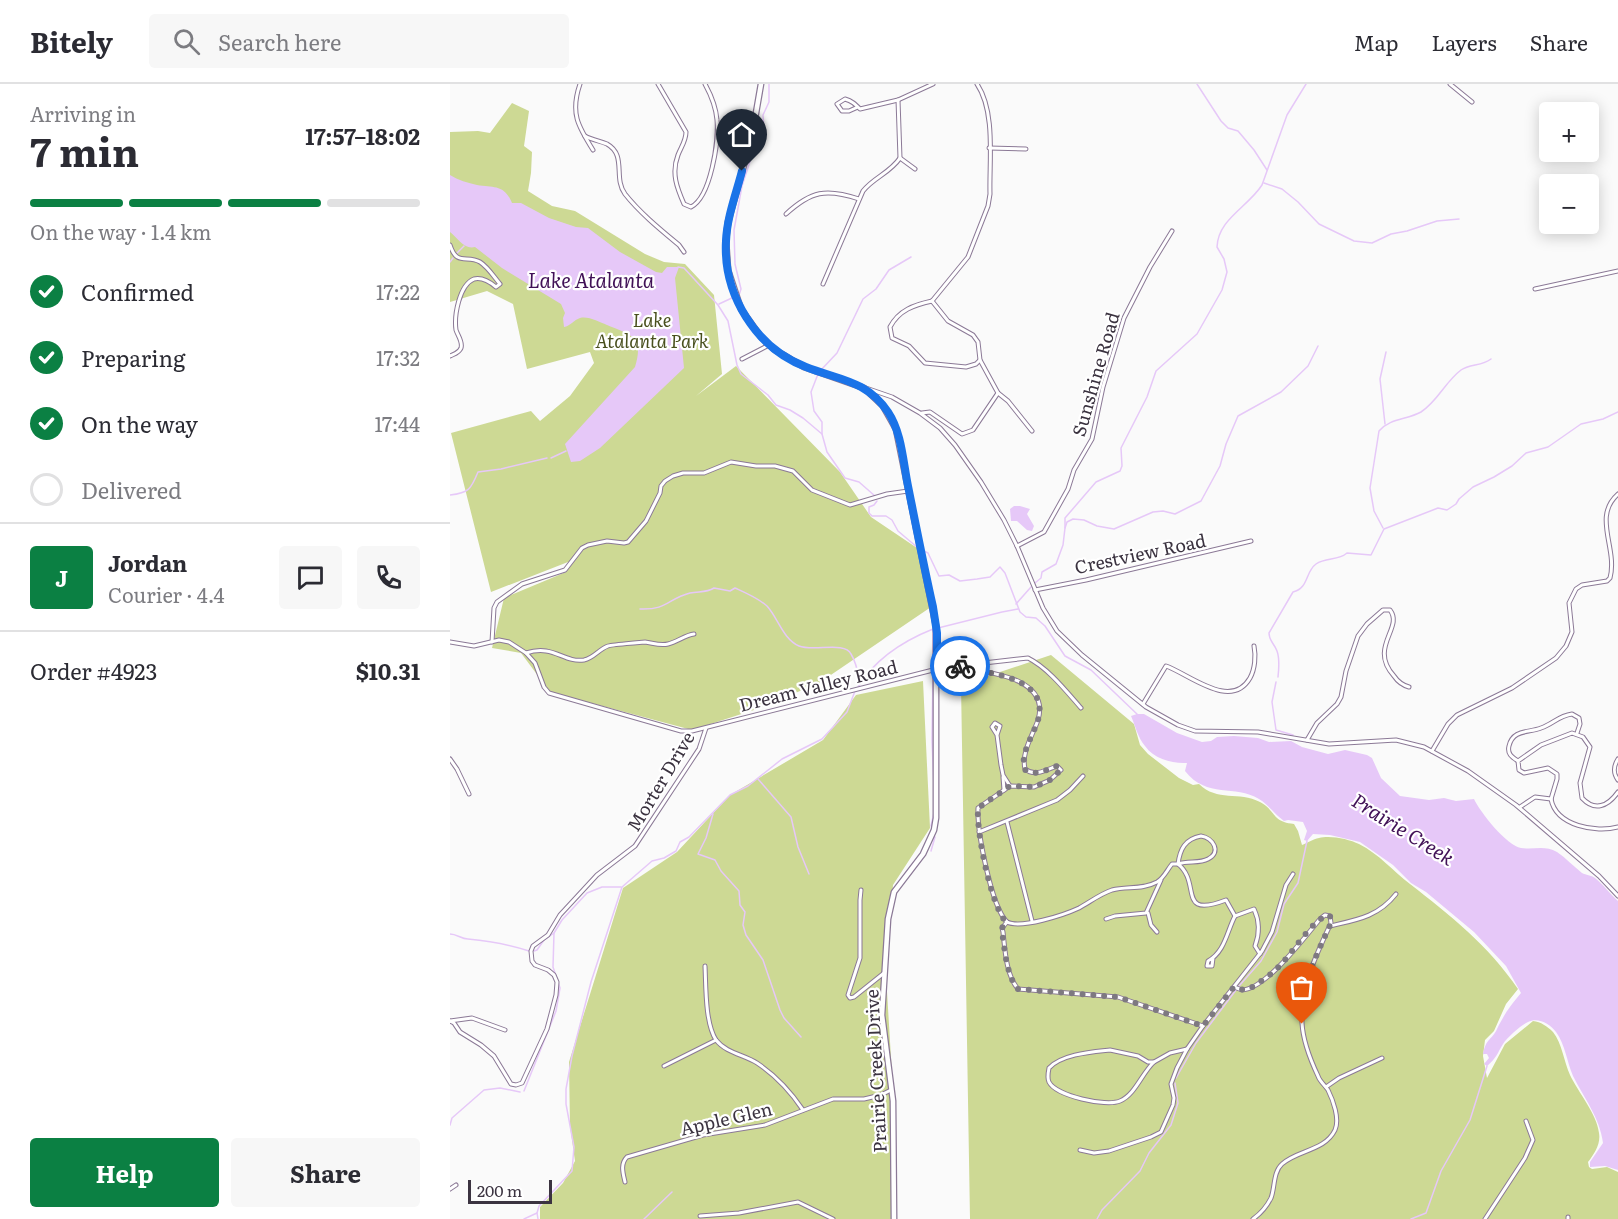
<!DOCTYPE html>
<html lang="en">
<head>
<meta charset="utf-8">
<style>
  :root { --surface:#fff; --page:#f7f7f7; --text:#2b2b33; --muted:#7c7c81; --line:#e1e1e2; --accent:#0b8043 }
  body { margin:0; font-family:Literata,serif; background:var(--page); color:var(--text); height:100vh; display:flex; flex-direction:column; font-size:22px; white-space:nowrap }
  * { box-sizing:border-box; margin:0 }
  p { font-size:20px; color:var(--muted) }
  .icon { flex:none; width:33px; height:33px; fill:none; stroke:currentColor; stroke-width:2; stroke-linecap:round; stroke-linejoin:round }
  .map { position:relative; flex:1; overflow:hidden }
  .sheet { display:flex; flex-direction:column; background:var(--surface); width:450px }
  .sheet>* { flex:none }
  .fabs { position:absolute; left:1089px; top:18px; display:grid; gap:12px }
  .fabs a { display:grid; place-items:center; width:60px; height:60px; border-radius:6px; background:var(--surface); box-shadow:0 3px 15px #0003; font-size:30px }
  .scale { position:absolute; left:18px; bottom:15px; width:84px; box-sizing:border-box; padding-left:6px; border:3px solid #3b3340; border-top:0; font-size:16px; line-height:21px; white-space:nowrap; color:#3b3340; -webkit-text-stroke:4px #fff; paint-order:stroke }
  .pin { position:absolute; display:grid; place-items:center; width:51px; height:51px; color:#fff; margin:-62px -26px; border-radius:50% 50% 50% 0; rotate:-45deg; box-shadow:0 0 6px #0007 }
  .pin .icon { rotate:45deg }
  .courier { position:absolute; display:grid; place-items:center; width:60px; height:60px; margin:-30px; border:4px solid #1a73e8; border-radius:50%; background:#fff; color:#222; box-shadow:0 2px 8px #0007 }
  .headline em { font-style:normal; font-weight:700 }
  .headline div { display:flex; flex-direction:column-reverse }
  .headline { display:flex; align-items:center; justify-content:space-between; height:102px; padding:0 30px }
  h1 { font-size:39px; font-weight:700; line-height:45px }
  .bar { display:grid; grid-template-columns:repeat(4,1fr); gap:9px 6px; align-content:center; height:72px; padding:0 30px }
  .bar i { height:8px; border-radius:4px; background:var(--line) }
  .bar .active { background:var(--accent) }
  .bar p { grid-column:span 4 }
  .line { display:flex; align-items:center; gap:15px; padding:0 30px; border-top:2px solid var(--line) }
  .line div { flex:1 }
  .round { display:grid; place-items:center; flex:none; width:63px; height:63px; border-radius:6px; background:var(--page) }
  ol { padding:0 30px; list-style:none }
  li { display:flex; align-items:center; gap:18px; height:66px }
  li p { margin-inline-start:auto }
  li .icon { padding:6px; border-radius:50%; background:var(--accent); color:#fff; stroke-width:4 }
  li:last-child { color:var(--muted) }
  li i { width:33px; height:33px; border:3px solid var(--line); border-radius:50% }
  .primary-button { display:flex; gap:12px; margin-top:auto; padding:12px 30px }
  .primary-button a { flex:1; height:69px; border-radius:6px; background:var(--accent); color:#fff; font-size:24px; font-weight:700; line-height:69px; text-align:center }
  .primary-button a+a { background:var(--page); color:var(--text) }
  header { display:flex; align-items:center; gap:36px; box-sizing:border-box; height:84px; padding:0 30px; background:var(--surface); border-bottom:2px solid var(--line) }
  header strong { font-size:28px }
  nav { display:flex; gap:33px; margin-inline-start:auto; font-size:21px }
  .search { width:420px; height:54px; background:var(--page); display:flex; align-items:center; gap:15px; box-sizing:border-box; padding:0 21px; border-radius:6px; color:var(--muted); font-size:22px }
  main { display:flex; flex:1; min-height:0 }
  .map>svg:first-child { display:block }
</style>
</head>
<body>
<header>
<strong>Bitely</strong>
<div class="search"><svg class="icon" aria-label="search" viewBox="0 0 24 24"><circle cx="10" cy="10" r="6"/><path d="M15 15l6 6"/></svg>Search here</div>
<nav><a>Map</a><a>Layers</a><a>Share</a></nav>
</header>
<main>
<section class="sheet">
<div class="headline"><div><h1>7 min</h1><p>Arriving in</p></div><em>17:57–18:02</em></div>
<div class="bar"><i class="active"></i><i class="active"></i><i class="active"></i><i></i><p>On the way · 1.4 km</p></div>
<ol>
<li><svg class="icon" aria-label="check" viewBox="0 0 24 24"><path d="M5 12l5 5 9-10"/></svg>Confirmed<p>17:22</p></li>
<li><svg class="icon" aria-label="check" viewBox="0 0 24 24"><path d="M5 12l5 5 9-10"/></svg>Preparing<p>17:32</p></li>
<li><svg class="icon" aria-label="check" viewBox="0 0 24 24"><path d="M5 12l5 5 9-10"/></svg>On the way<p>17:44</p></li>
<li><i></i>Delivered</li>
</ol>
<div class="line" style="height:108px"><b class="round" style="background:var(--accent);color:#fff">J</b><div><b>Jordan</b><p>Courier · 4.4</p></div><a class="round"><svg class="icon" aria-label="chat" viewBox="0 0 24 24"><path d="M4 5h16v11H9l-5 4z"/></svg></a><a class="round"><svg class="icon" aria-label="phone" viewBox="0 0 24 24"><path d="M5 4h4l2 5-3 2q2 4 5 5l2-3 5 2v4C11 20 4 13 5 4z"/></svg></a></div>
<div class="line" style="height:78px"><div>Order #4923</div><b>$10.31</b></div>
<div class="primary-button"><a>Help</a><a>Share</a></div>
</section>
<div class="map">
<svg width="1168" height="1135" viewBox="0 0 1168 1135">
  <rect width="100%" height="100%" fill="#fafafa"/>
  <g fill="#cdd994">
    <polygon points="62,19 79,27 74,62 82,68 81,89 78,107 102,122 125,127 195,170 214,178 235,180 264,211 272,290 246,312 286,282 390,388 421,433 467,464 481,523 369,599 307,625 242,646 100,608 71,569 42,564 54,514 116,488 118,478 41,508 1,349 81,327 90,337 120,312 144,279 140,268 77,285 63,220 37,207 0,218 0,48 28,47 40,49"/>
    <path d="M601,571L684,640L690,661L698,670L729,694L743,701L749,700C767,718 789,707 810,718C826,726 821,738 844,740L848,747L852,761C857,759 863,755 869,754C880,751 899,755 909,760C929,770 943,787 960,800C1000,831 1039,862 1068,905L1056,920L1044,947L1035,956L1033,972L1037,994L1055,960L1083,937C1091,938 1097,942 1103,948C1112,959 1114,978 1120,991C1128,1008 1147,1030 1149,1049C1151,1060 1144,1070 1138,1078L1139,1083L1142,1085L1157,1083L1168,1088V1135H520L511,601Z"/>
    <polygon points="473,597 480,744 443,801 436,891 443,1007 442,1135 90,1135 90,1123 113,1099 125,1077 120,1042 119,978 173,804 227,768 280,711 373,656 406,611"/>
  </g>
  <g fill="#e6c8f8">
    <path d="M0,91C8,96 18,99 27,101C44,104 54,100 62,119H71L99,134L126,143L138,144L170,168L206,188L212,189L217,183H229L225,194L234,284L150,364L130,377L121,378L115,360L185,283C194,253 182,251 157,241C149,238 139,232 130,234C124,236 120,242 114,243L113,234L115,229L111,220L52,184L25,163C14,166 8,154 0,148Z"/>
    <polygon points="570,422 580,425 577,430 584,442 582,447 577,446 567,437 561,437 560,425 564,422"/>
    <path d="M687,630H694L727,649L752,658L761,657L767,653L784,652L808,654L819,658L841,657L852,663L878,670L895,666L917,671L922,674L931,694L950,712L979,716L994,714L1006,717L1024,715C1030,728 1057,762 1071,764C1084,766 1095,761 1107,768C1116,774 1123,782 1132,789C1136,791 1141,791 1145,794C1153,800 1160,810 1168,817V1086L1155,1082L1140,1083V1078L1153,1059C1150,1034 1134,1014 1123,992C1117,978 1115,960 1106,948C1100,940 1088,933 1078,938C1070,942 1058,953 1053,960C1048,968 1046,975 1037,982L1034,980L1039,974L1037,970H1033C1036,954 1042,956 1047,945C1055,929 1060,922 1071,909L1056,882L1024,848L976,808L961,799L943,781L910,758L880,751L863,750L857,757L854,756L857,747L853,738L838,736L834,737C825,731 818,720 809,715C785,700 757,715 735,687L737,679C723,680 704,675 695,662C688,654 685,641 681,632Z"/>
  </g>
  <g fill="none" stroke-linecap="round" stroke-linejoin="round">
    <g stroke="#e6c8f8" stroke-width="1.5">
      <polyline points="747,0 771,37 778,44 788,47 804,66 817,86"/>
      <polyline points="814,99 832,105 848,118 869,140 904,157 922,159 941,150 957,147 987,137 1009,135"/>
      <polyline points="7,169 14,162"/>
      <polyline points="0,178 3,174"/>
      <polyline points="228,183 234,184 268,221 278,237 287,281 291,290 318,311 326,321 340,326 353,334 372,350 377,368 395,394 409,398 425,412"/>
      <polyline points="289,211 291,205 285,180 284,146 292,102 305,62 314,45 313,31 319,18 319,0"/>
      <polyline points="269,220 284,213"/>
      <polyline points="371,286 387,269 413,215 426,205 439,186 461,173"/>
      <polyline points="368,290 361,308 364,327 372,338 372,350"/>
      <polyline points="935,340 930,295 936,268"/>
      <polyline points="101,374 116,367"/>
      <path d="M0,411C19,409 21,405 28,388L51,385L97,374"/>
      <polyline points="427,417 424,421 419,423 419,429 422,432 436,432 442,436 448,447 468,464"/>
      <path d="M615,444V434L646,398L670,387L672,382L671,364L697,313L706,287L747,250L772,206L777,188L774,175L767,163C768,135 798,123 812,101L837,31L856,0"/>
      <path d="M933,444L924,427L920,404L929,347C940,334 957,336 971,328C988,317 995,298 1011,286C1020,280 1032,282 1041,275"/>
      <polyline points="474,467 478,469 489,492 499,491 510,497 527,495 540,493 550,483 555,489 570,528 576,533 586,534 595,542 615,572 641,586 688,631"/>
      <polyline points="585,499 591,494 592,488 606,480 613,461 615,444 617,438 623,435 634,436 647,442 664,445 703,428 713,427 725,430 751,417 770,382 776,360 788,332 831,308 858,282 868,262"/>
      <polyline points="566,520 581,503"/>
      <path d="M190,525C218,526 217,515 240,509C249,507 256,509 264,504L280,507L285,504C296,509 308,514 317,522C328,534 333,555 349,562C363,568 395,557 401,570C406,578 408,588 410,597"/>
      <polyline points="488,544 552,528 568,525"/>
      <polyline points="483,588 482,656 484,703"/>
      <path d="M828,593C829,584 830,575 827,567C824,559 819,557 819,549L843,508C859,504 855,488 866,480C876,473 888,477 897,469L921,471L934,445L988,424L997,426L1006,420L1009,415L1023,403L1044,393L1062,382L1076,369L1098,363L1131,340L1153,335L1168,328"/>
      <polyline points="826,598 822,618 826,646 843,651"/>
      <path d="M408,603C425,575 453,557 483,545V583"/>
      <polyline points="308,695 341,733 348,763 359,790"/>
      <polyline points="263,730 256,754 248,770 265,776 271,787 289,807 290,821 295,828 293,841 296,851 313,876 330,926 334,934 351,953"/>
      <polyline points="481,742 484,729"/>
      <polyline points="481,767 485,753"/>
      <path d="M0,850C7,850 11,855 18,855C39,857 58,860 79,867"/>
      <polyline points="84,867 87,866 94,856 104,849 112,836 137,809 152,803 171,803"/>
      <polyline points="789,902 811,877 827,848 834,820 848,799 857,757"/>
      <polyline points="726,994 746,959 786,906"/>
      <polyline points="74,1007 106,927 110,904 103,883 104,849"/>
      <polyline points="0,1041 2,1034 34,1006 50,1004 70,1008"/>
      <polyline points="74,1135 87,1129"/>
      <polyline points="88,1135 87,1129 89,1122 122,1087 124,1063 116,1020 116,1005 122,972 141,898 172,803 202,777 214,774 226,767 230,758 239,753 280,711 298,702 332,675 372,655 397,628 405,607"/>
      <polyline points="194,1135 222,1108"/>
      <polyline points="647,1135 652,1126 690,1087 699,1069 721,1041 728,1019 725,999"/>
      <polyline points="961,1135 976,1129 991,1087 1020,1036 1037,982"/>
    </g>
    <g stroke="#8b7996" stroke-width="5">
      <g id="street">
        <path d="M130,0C120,29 128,42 143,66"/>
        <path d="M208,0L236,48C236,57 231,63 228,71C221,89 227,104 234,120L241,123C261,113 269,56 267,36C266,23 261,11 255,0"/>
        <polyline points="1000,0 1022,18"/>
        <path d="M408,23L399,27H392L387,20L395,15C402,17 405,20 410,25L448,16L483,0"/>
        <path d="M135,52C142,56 150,57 157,60C177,71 163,94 175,110C190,129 211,146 229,161L234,168"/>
        <polyline points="539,64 576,65"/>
        <polyline points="450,74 465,85"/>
        <path d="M336,130C361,107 376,104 409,115"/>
        <path d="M0,161C7,183 17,170 30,178C38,183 44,193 50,200L46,203C40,198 32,193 24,195C9,201 4,232 6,246C8,252 13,258 11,264C9,269 4,270 0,272"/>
        <path d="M373,200L413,107C424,93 440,89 450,74L448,16"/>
        <polyline points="1085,205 1168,187"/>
        <path d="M482,217L518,173L538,122L540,110C539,78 546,28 527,0"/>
        <polyline points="482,217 498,237 523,251 528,258 530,276 548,309 558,317 582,347"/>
        <path d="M482,217C464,221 449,226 440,243L442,254L459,262L475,279L516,283L526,280L530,276"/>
        <polyline points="292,275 319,261"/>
        <polyline points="416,304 442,313 470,329 490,344 505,361 531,398 554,436 567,462 593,524 607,547 632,571 696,623 728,641 745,647 808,648 879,660 946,656 974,663 1018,687 1066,721 1149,792 1168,812"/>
        <polyline points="472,329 480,328 512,350 523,346 548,309"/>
        <polyline points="567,462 594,448 618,405 624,386 642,355 653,303 674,234 700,183 722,147"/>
        <polyline points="585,506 636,496 801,457"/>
        <polyline points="0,558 24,562 49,556 59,558 76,569 85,579 94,603 99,609 231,647 242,647 487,585"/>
        <polyline points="42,558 44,524 47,518 72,500 115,486 132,464 138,461 157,457 174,459 178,458 196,437 210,409 211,402 215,397 223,392 233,389 254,389 281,378 306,382 325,382 343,387 362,406 400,421 437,410 458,407"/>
        <path d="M76,569C104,560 113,579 134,576C144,574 149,565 158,562C160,561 193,558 195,558C203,559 210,562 218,560C227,558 235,551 244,550"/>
        <path d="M487,583C493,583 499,581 506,581C511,581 514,585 519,585C545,589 600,596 588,636C583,651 571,668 575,685C585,693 596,686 607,682L611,686L600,696L584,703L560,702L528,724C527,747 541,822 557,838"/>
        <path d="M487,591L508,588L525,580L578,574C598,584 616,607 631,624"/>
        <path d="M693,620L716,582C739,590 781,627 800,594C805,585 806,572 804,562"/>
        <polyline points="547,651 542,643 545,639 550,642 547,651 551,681 553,691 560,702"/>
        <path d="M857,656L867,639L887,620L891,613L896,587L908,552L917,540L933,526H940C954,544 918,563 944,592C948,598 952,601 959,603"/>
        <path d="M982,667L998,640L1007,631L1062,604L1106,574L1116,562L1122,548L1119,519L1126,505L1132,501L1157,497L1160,494C1168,464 1142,433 1168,410"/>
        <polyline points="0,675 7,685 19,710"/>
        <path d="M1168,675C1163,683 1163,689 1168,696"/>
        <path d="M1068,677C1062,673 1057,670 1059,662C1063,645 1079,649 1091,644C1103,640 1108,632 1122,630L1129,634L1130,640L1127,649"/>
        <polyline points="553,693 554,706"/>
        <path d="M1101,715L1107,695V690L1098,684L1074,689L1069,686L1068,677L1091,661L1122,649L1133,653L1140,663L1130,699L1132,714C1145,728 1158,722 1168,708"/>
        <path d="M1101,715C1106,742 1146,749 1168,743"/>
        <polyline points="1070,723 1085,713 1101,715"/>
        <polyline points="557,738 582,837"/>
        <polyline points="529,748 607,716 620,706 633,692"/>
        <path d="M751,752C763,754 772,768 758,775C749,780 738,776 728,780C730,765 735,755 751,752Z"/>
        <polyline points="411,806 410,816 410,874 398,911 400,914 404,913 434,889"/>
        <polyline points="698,829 701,841 707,848"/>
        <path d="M785,832L804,825C810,838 810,849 805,862L810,870"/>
        <polyline points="656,835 665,832 696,829 711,796"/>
        <path d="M557,838C571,845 614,831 629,824C640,818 650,810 662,806C677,802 692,806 707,798C714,794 717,786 722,780H728C752,799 726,835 776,816L785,832"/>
        <path d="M557,838L552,844L553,848C555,866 556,891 568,905L668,913L753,942"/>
        <path d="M880,842C906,836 928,833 946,810"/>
        <path d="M763,874L762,882H757L758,877C775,868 777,847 785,832"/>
        <path d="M255,882C256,902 255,939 266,956C276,969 295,971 307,979C325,991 341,1008 353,1026"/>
        <path d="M784,903L792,906C816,905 854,854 870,835L875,831L880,832L881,839C866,871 850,904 852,939C853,958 860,975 868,992C870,998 875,1001 878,1006C883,1016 890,1035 885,1046C875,1067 847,1066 832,1080C823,1088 825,1104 821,1114C817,1122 810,1130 803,1135"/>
        <polyline points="0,937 4,939 10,948 31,961 44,972 61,1000 66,1001 72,999 97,945 106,911 107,898 104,891 98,886 85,881 82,877 81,867 83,862 98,851 110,831 147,791 185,762 249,665 256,644"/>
        <polyline points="0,937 22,934 55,946"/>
        <path d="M660,966L688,972L698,978H704C692,989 685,1011 670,1017C656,1023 606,1012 599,998C597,994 598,989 599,984C612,970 642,968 660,966Z"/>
        <polyline points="704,978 720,969 737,965"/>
        <polyline points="214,982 266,956"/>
        <polyline points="876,1003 889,994 932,974"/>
        <polyline points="630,1066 644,1069 659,1067 701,1053 711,1048 723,1021 724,1014 721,1000 727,984 737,965 753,942 812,867 822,848 836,801 843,790"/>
        <path d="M175,1098C173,1089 170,1080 177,1073L253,1051L315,1041L383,1015H414L431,1011L441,1006"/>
        <polyline points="0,1105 6,1101"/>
        <polyline points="250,1132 289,1129 348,1118 383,1135"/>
        <polyline points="1035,1135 1075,1074 1083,1056 1076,1037"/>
        <polyline points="1118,1135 1118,1133"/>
      </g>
    </g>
    <g stroke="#8b7996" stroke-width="7">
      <polyline id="secondary" points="311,0 302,52 278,138 276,157 278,186 291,225 311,253 325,266 354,283 414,304 433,322 446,345 486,542 486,734 484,746 473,770 444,808 438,835 432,931 443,1017 444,1135"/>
    </g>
    <use href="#street" stroke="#fff" stroke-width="3"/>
    <use href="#secondary" stroke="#fff" stroke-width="4.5"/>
  </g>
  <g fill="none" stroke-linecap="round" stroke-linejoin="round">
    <path stroke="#7e7981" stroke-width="6" stroke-dasharray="0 10.8" d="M510,582L514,585C541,588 600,595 588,636C583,652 571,668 574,685C586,693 596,686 607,682L611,686L600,696L584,703L560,702L528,724C526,747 541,822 556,838L552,844V848C555,866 556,891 568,905L668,913L753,942L784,903C797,909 802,903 813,896C821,890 828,884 834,877C844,866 865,833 879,831L882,835L881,839C866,872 850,904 852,940"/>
    <path stroke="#1a73e8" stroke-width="8" d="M292,87C286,110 277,133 276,157C273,211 306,264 356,283C389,296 416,296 438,328C452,349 453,378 458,402C466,442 474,483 483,523L487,549V583L510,582"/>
  </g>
  <g text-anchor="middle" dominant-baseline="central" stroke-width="4.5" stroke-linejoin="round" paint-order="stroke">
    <g font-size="18" font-style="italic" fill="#49501e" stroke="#fff">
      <text x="202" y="235">Lake<tspan x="202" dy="21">Atalanta Park</tspan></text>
    </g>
    <g font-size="18" fill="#3b3340" stroke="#fff">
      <text transform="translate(645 290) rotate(-74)">Sunshine Road</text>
      <text transform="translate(690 469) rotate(-12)">Crestview Road</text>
      <text transform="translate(368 601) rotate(-14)">Dream Valley Road</text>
      <text transform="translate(210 697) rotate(-59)">Morter Drive</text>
      <text transform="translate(425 987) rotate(-93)">Prairie Creek Drive</text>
      <text transform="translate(276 1034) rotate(-13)">Apple Glen</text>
    </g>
    <g font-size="20" font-style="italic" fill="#411157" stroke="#fff">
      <text x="141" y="195">Lake Atalanta</text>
      <text transform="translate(954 744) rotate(32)">Prairie Creek</text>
    </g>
  </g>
</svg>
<div class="fabs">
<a>+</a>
<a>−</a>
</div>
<div class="scale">200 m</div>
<div class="pin" style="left:852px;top:940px;background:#ea580c"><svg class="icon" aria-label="bag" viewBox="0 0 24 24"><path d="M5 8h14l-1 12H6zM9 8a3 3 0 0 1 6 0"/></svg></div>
<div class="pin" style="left:292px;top:87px;background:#1f2937"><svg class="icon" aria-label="home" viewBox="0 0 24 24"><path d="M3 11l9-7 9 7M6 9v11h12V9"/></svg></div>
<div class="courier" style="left:510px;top:582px"><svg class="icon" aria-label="bike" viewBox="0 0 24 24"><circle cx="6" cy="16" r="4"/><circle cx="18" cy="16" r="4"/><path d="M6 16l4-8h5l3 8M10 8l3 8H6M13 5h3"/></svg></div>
</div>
</main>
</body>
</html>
